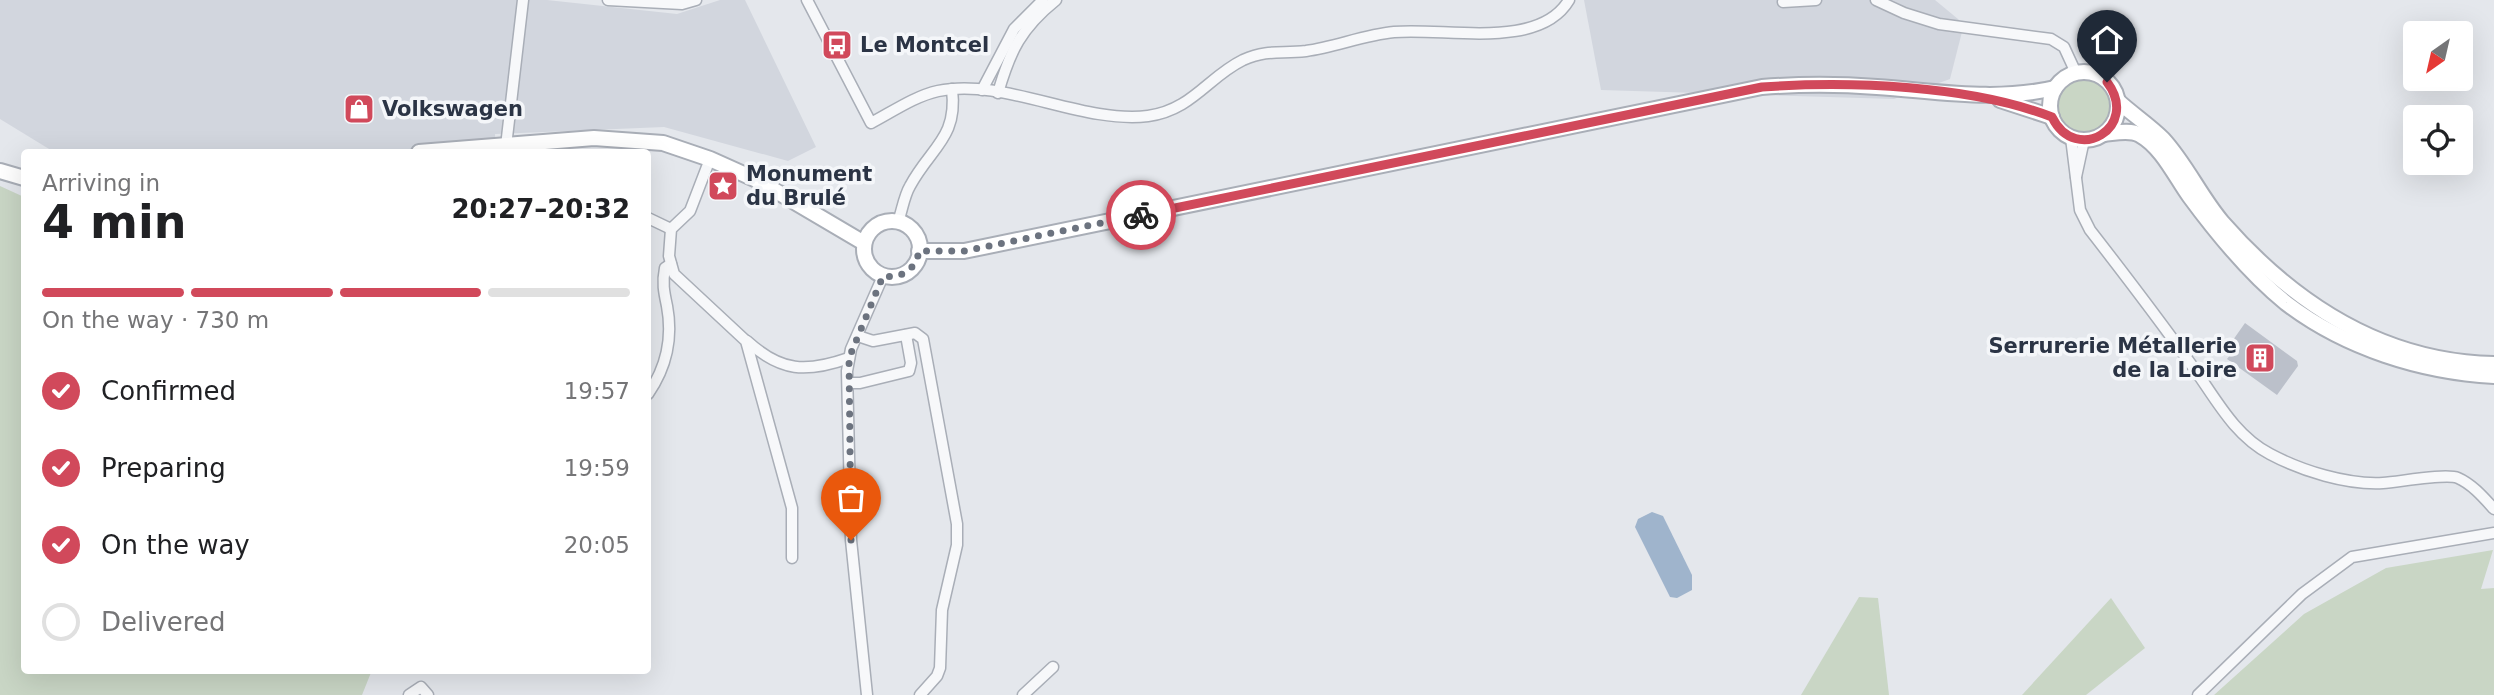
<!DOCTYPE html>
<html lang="en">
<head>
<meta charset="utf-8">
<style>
  :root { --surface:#fff; --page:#f2f2f2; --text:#202124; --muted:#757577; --line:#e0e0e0; --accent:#d1495b }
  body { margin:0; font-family:"DejaVu Sans",sans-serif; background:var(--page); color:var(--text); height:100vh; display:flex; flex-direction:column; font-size:26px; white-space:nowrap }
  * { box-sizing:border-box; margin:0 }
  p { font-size:23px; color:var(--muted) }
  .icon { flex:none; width:38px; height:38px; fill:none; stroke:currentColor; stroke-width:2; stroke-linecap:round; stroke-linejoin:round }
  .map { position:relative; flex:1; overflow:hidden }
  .panel { position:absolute; left:21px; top:149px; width:630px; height:525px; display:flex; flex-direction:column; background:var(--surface); border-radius:7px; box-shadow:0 7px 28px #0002 }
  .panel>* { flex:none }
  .needle { width:46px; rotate:214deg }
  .fabs { position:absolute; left:2403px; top:21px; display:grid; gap:14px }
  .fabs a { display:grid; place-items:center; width:70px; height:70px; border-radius:7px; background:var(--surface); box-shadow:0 7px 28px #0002; font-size:35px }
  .pin { position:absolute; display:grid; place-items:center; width:60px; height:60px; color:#fff; margin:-72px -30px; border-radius:50% 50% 50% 0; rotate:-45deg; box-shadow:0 0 7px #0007 }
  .pin .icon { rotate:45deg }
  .courier { position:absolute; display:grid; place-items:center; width:70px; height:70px; margin:-35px; border:5px solid #d1495b; border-radius:50%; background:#fff; color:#222; box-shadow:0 2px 9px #0007 }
  .overview em { font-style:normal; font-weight:600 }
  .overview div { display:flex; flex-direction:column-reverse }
  .overview { display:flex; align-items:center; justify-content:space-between; height:119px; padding:0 21px }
  h1 { font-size:46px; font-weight:600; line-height:52px }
  .bar { display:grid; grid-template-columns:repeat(4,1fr); gap:10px 7px; align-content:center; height:84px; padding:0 21px }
  .bar i { height:9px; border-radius:5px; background:var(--line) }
  .bar .active { background:var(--accent) }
  .bar p { grid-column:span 4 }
  ol { padding:0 21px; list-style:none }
  li { display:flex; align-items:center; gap:21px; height:77px }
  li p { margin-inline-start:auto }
  li .icon { padding:7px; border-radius:50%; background:var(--accent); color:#fff; stroke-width:4 }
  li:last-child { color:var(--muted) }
  li i { width:38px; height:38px; border:4px solid var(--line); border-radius:50% }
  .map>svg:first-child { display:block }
</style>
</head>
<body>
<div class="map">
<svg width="2494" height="695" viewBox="0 0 2494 695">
  <rect width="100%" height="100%" fill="#e4e7ec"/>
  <g fill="#d2d6de">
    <polygon points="0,0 547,0 677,14 720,0 745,0 816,147 788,161 664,127 495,134 496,152 54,152 0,119"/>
    <polygon points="1584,0 1935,0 1964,24 1950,79 1894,99 1601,90"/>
  </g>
  <g fill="#c9d6c5">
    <circle cx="2084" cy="107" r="29"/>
    <polygon points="0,186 24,197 24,670 372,670 362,695 0,695"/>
    <polygon points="2493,550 2481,589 2494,588 2494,695 2214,695 2304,614 2386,568"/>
    <polygon points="1859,597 1878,598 1889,695 1801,695"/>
    <polygon points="2111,598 2145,648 2086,695 2022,695"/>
  </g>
  <polygon fill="#9fb4cc" points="1652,512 1663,516 1692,575 1692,590 1677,598 1670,597 1635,527 1638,519"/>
  <polygon fill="#bbc0ca" points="2245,323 2297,361 2298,366 2277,395 2227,359 2239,344 2233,340"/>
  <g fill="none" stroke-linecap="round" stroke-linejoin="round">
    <g stroke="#a9aeb7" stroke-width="13">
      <g id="minor">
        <polyline points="608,0 682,4 696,0"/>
        <path d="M807,0L871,123C892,112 915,96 938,91C1003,77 1081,124 1148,116C1192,110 1208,77 1243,60C1269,49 1280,54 1306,51C1335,47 1364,35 1394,32C1444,27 1539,51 1569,0"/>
        <polyline points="1876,0 1904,13 1939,24 2051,39 2064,47 2076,73"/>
        <polyline points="1783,2 1816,0"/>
        <polyline points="982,90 1014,29 1043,0"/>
        <path d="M998,93C1010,51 1021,28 1056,0"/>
        <path d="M2071,138L2080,210L2090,230C2125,275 2160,321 2193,367C2216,399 2234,435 2270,454C2302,471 2347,485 2383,483C2399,482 2446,473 2458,478C2472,484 2484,498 2494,509"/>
        <polyline points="506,146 523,0"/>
        <polyline points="710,159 690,211 671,229 669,256 674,274 746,341 792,508 792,558"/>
        <polyline points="2076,177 2084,140"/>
        <polyline points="648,218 671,229"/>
        <path d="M898,222C902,211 904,196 910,186C931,147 958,138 952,89"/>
        <polyline points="858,336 873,341 915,333 923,339 957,524 957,545 942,610 940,668 937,676 920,695"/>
        <path d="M747,341C781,372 806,373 849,358"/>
        <polyline points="848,383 860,383 909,371 911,363 906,335"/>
        <path d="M648,394C666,368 673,338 667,306C664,292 662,283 665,268L671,264"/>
        <polyline points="409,695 421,687 428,695"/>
        <polyline points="867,695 851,540 847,371 851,349 883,276"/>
        <polyline points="1023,695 1053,667"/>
        <polyline points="2198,695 2302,594 2352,557 2494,533"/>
      </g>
    </g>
    <g stroke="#a9aeb7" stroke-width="18">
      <g id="secondary">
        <circle cx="2084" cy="106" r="34"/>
        <polyline points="2000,100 2052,117"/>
        <path d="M2118,101C2132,114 2149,125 2163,139C2186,164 2200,196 2222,222C2293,303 2382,362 2494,364"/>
        <path d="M2104,134C2115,133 2130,129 2140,135C2162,147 2176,178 2190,197C2218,235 2249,273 2286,303C2345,348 2421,372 2494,376"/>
        <polyline points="419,152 594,138 663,143 710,159 759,181 864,243"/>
        <polyline points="0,171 24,178"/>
        <circle cx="892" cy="249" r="28"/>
        <path d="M919,251H964L1762,87C1801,84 1838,84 1877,87C1937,91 1995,102 2055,88"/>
      </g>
    </g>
    <use href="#minor" stroke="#f7f8fa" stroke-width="10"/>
    <use href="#secondary" stroke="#fff" stroke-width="14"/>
  </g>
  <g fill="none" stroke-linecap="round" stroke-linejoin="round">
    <path stroke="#6c737f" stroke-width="7" stroke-dasharray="0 12.6" d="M851,540L849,358L883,276C902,279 916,269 919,251H964L1141,215"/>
    <path stroke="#d1495b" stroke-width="9" d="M1141,215L1762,87C1851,81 1969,85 2052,117C2076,166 2141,127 2107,82"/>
  </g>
  <defs>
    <g id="bus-square" transform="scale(1.575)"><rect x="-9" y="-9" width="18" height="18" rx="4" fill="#d1495b" stroke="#f4f6f9"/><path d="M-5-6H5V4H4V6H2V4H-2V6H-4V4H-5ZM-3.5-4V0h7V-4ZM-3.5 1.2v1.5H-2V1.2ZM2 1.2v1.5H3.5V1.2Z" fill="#fff"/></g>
    <g id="shop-square" transform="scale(1.575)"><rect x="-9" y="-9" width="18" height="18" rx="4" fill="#d1495b" stroke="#f4f6f9"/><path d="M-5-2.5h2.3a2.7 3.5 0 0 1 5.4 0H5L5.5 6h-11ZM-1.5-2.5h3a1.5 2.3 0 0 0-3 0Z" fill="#fff"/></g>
    <g id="sight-square" transform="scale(1.575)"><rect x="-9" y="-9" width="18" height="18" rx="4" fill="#d1495b" stroke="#f4f6f9"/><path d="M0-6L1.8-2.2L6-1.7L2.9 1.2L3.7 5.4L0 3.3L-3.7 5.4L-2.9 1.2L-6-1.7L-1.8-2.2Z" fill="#fff"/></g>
    <g id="building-square" transform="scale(1.575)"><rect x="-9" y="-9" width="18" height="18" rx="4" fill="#d1495b" stroke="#f4f6f9"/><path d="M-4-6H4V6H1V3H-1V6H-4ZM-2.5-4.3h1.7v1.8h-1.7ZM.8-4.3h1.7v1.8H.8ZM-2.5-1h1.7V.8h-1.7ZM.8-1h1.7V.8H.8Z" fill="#fff"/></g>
  </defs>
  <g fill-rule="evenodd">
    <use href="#bus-square" x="837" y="45"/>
    <use href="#shop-square" x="359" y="109"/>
    <use href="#sight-square" x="723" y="186"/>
    <use href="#building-square" x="2260" y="358"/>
  </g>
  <g text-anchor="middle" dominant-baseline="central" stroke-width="7" stroke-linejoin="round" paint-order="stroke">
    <g font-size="21" font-weight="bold" fill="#2b3445" stroke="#f4f6f9" text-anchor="start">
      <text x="860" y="45">Le Montcel</text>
      <text x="382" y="109">Volkswagen</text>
      <text x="746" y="174">Monument<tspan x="746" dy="24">du Brulé</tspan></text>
      <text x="2237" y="346" text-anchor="end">Serrurerie Métallerie<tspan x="2237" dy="24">de la Loire</tspan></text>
    </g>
  </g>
</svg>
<div class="fabs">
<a><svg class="needle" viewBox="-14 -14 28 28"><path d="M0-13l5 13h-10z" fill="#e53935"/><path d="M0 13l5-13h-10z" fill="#757577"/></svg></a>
<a><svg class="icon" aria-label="locate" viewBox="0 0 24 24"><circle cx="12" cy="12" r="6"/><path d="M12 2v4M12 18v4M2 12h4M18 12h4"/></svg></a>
</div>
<div class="pin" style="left:851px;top:540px;background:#ea580c"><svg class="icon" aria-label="bag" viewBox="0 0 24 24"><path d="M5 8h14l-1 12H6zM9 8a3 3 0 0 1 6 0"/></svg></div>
<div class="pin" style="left:2107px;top:82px;background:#1f2937"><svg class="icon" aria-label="home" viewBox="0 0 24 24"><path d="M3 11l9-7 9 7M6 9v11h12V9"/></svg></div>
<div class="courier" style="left:1141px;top:215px"><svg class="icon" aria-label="bike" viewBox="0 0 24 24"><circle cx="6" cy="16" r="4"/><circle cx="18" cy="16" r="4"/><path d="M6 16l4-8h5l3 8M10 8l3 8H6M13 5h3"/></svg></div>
<section class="panel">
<div class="overview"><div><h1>4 min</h1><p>Arriving in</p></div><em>20:27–20:32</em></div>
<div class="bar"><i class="active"></i><i class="active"></i><i class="active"></i><i></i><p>On the way · 730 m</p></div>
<ol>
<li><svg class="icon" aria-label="check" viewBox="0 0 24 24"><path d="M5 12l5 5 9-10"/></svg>Confirmed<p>19:57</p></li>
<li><svg class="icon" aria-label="check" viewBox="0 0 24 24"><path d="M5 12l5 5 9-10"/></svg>Preparing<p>19:59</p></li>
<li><svg class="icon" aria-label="check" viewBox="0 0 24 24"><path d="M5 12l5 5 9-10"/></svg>On the way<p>20:05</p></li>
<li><i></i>Delivered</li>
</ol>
</section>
</div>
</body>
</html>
